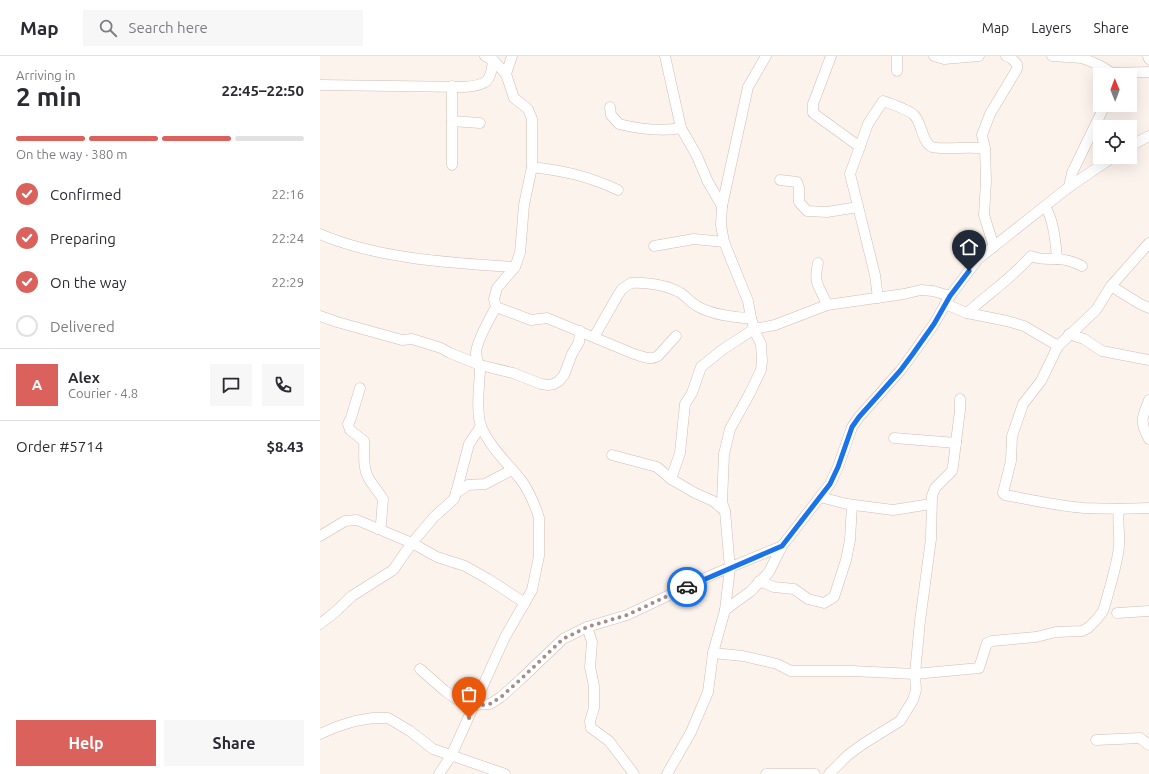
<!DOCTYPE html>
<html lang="en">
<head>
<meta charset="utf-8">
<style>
  :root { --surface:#fff; --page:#f7f7f7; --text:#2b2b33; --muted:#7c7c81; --line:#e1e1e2; --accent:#db625c }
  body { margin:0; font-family:Ubuntu,sans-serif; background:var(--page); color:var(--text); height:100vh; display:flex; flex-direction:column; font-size:15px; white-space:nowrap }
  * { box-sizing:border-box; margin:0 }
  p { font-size:13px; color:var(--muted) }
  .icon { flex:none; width:22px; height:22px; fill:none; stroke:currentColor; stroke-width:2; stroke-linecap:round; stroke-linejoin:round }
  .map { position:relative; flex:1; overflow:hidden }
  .side { display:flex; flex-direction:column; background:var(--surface); width:320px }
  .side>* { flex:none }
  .needle { width:26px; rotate:359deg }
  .controls { position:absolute; left:773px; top:12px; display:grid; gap:8px }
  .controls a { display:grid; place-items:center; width:44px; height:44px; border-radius:0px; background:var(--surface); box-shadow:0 4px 16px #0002; font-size:20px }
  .pin { position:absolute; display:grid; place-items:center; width:34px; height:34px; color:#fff; margin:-41px -17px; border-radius:50% 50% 50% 0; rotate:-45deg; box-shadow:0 0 4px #0007 }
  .pin .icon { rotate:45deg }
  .courier { position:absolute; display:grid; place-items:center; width:40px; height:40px; margin:-20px; border:3px solid #1a73e8; border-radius:50%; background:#fff; color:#222; box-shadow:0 1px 5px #0007 }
  .summary em { font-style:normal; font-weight:600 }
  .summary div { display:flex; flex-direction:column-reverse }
  .summary { display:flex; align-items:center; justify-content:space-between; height:68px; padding:0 16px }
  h1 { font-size:26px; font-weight:600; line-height:30px }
  .bar { display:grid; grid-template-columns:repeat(4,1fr); gap:6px 4px; align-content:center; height:48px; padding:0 16px }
  .bar i { height:5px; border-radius:3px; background:var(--line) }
  .bar .selected { background:var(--accent) }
  .bar p { grid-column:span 4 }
  .line { display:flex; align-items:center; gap:10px; padding:0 16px; border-top:1px solid var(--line) }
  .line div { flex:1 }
  .round { display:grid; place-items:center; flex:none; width:42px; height:42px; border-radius:0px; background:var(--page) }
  ol { padding:0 16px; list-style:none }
  li { display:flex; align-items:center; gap:12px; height:44px }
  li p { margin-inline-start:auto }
  li .icon { padding:4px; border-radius:50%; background:var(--accent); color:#fff; stroke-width:4 }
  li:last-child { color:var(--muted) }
  li i { width:22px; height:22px; border:2px solid var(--line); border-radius:50% }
  .cta { display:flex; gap:8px; margin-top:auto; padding:8px 16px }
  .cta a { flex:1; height:46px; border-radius:0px; background:var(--accent); color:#fff; font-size:16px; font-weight:600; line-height:46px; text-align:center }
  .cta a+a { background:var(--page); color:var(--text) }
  header { display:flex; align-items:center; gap:24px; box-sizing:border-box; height:56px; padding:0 20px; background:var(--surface); border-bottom:1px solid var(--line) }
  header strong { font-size:19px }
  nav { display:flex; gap:22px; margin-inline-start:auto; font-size:14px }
  .search { width:280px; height:36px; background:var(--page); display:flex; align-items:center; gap:10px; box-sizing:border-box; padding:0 14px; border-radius:0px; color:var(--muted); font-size:15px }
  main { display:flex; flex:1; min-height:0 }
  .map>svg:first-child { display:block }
</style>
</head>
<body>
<header>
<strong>Map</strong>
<div class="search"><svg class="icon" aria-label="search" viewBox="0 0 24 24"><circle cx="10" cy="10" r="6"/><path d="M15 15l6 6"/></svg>Search here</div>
<nav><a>Map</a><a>Layers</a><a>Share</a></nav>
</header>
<main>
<section class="side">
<div class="summary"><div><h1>2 min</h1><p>Arriving in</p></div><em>22:45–22:50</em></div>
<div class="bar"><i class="selected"></i><i class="selected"></i><i class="selected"></i><i></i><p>On the way · 380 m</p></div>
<ol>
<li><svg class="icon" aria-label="check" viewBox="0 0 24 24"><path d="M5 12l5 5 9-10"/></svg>Confirmed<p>22:16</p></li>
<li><svg class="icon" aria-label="check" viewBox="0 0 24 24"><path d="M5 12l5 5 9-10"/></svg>Preparing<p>22:24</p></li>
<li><svg class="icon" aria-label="check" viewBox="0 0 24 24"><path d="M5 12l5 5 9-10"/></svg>On the way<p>22:29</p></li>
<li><i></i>Delivered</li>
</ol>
<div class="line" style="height:72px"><b class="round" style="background:var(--accent);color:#fff">A</b><div><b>Alex</b><p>Courier · 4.8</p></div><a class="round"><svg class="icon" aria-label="chat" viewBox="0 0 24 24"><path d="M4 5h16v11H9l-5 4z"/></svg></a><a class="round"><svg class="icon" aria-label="phone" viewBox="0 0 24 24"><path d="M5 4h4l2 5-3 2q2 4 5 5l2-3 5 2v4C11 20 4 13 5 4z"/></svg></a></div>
<div class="line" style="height:52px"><div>Order #5714</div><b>$8.43</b></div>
<div class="cta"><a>Help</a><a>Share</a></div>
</section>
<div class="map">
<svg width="829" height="718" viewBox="0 0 829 718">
  <rect width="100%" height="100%" fill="#fcf3ed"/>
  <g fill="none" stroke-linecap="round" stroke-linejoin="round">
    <g stroke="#d0bcb5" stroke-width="11">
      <g id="minor">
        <polyline points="345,0 361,72 377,100 388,126 402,150 401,169 404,186 428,245 431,262 436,278 441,288 442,305 441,314 430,337 410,373 404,398 402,446 405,455 410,512 405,554"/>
        <polyline points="511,0 493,48 493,57 540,91"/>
        <polyline points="614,0 624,3 659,0"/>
        <polyline points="732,0 762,2 779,9 792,17 829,16"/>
        <polyline points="828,0 829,3"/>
        <polyline points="577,15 577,0"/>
        <polyline points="186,18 192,0"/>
        <path d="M0,29L145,31C167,29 171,26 173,4"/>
        <polyline points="132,30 132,109"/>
        <path d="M290,51L291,59L299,68C319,73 340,76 361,72"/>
        <polyline points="132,65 160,67"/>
        <polyline points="810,90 829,80"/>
        <path d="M212,111C245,115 268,120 298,134"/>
        <polyline points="460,124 477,126 479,132 479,146 487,155 507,156 538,151"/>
        <polyline points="749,131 752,117 785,49"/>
        <polyline points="402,150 428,31 446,0"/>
        <path d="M725,151C733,161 736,189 737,203"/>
        <path d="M0,178C58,203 132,207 195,211"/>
        <path d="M829,187L791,230L776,254L738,290L721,325L703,348L692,380L691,405L683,437L685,439C711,444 738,450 764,452C786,453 807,453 829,452"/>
        <polyline points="334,190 374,183 404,186"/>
        <polyline points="674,191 664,159 666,125 665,93 662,79 670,58 697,13 697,8 691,2 686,0"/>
        <path d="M498,207C493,231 500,229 507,249"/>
        <polyline points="791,230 820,248 829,252"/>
        <path d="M558,242L555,219L530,118L548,68L563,45C571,48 588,53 594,59C602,67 602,87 612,91C628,95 648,89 665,93"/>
        <polyline points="625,248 647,257 687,265 704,270 738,290"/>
        <path d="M176,251L211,264L227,262L314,298C322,300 330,305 338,300L356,280"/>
        <path d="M647,257C668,238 692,222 711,200C720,204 728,203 737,203C746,203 754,206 762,210"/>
        <polyline points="0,260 17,266 82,284 92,283 121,292 130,297 160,309 193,317 221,328 228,329 234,328 239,325 244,319 252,298 259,286 260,275"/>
        <polyline points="749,278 764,283 782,295 829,304"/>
        <path d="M274,281L298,239L302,233L311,227C326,226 346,229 359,236C366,240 370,246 377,250C390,258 415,262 431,262"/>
        <path d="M40,332L31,362L28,368L30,374L44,385C45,397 42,410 48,421C52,429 58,435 63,443L61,468L58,473"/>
        <path d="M829,344C822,362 819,365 829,383"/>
        <polyline points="574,382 636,387"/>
        <polyline points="292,399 337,411 351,423"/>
        <polyline points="136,437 149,388 161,370"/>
        <polyline points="500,441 527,448 573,454 611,448"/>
        <polyline points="405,455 393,445 375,437 351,423 360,397 365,348 372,337 381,311 402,294 434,273 455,269 507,249 584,238 601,234 613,235 630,240"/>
        <polyline points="0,480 25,465 37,464 92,487 117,501 145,510 168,523 205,547"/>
        <polyline points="439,525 454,531 474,533 488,543 504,547 514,541 526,504 530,484 532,449"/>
        <polyline points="797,557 829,555"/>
        <polyline points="0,568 14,557 32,540 73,514 92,487 114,461 134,443 136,437 148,429 165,428 192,414"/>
        <polyline points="267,571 272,586 270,611 274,630 274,652 270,665 271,672 289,685 314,718"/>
        <path d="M393,597L423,600L457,608L471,615H532L595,618L659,612L667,587L672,585L716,581L736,576L762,575L768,572L777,563L783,555L785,549C790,530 797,510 799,490C800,477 797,465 799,453"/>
        <polyline points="100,613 125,635 144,648 155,649 170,648 181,641 201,623 243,583 267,571 307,559 394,518 462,490"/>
        <polyline points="0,678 16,671 35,665 53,662 68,662 90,675 113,693 185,718"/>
        <polyline points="776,684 820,682 829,689"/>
        <path d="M119,718L131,700L185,581L212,534L219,500V462C216,451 208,433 201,424C188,408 169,390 161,370C156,357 159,330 160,316C160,309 157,305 156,298C155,288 171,260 176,251L174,243L177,232L195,211L200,197L204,149L212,111V63L208,53L194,42L186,18L173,4L165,0"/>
        <polyline points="347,718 371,676 388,636 393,597 405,554 431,535 449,516 462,490 510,428 518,411 532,371 539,361 580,315 592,299 614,268 630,240 658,203 749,131 793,101"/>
        <polyline points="446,718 495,718"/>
        <polyline points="509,718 528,699 543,688 580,665 593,644 596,634 595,618 600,565 611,483 612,440 615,432 632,415 633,410 640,354 640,343"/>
      </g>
    </g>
    <use href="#minor" stroke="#fff" stroke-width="10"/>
  </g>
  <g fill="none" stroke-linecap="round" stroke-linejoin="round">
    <polyline stroke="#a58e87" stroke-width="4" stroke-dasharray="0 7.2" points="149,662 155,650 170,648 181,641 201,623 243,583 267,571 307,559 367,531"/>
    <polyline stroke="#1a73e8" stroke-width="5" points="367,531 462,490 510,428 518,411 532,371 539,361 580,315 592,299 614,268 630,240 649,215"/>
  </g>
</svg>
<div class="controls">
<a><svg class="needle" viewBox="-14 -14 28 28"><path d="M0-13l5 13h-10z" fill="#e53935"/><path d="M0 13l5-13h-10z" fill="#7c7c81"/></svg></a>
<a><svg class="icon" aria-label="locate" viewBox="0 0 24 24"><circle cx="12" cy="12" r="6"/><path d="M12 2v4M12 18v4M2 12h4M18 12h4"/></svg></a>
</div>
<div class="pin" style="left:149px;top:662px;background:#ea580c"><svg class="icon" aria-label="bag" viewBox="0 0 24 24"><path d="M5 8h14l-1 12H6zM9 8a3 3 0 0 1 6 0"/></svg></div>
<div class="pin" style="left:649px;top:215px;background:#1f2937"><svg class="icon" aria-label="home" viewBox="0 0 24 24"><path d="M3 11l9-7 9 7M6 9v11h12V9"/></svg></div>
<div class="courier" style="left:367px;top:531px"><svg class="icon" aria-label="car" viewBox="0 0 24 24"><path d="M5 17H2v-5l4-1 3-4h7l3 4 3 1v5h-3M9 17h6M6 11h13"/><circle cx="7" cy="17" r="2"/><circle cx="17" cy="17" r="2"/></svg></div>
</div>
</main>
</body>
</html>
